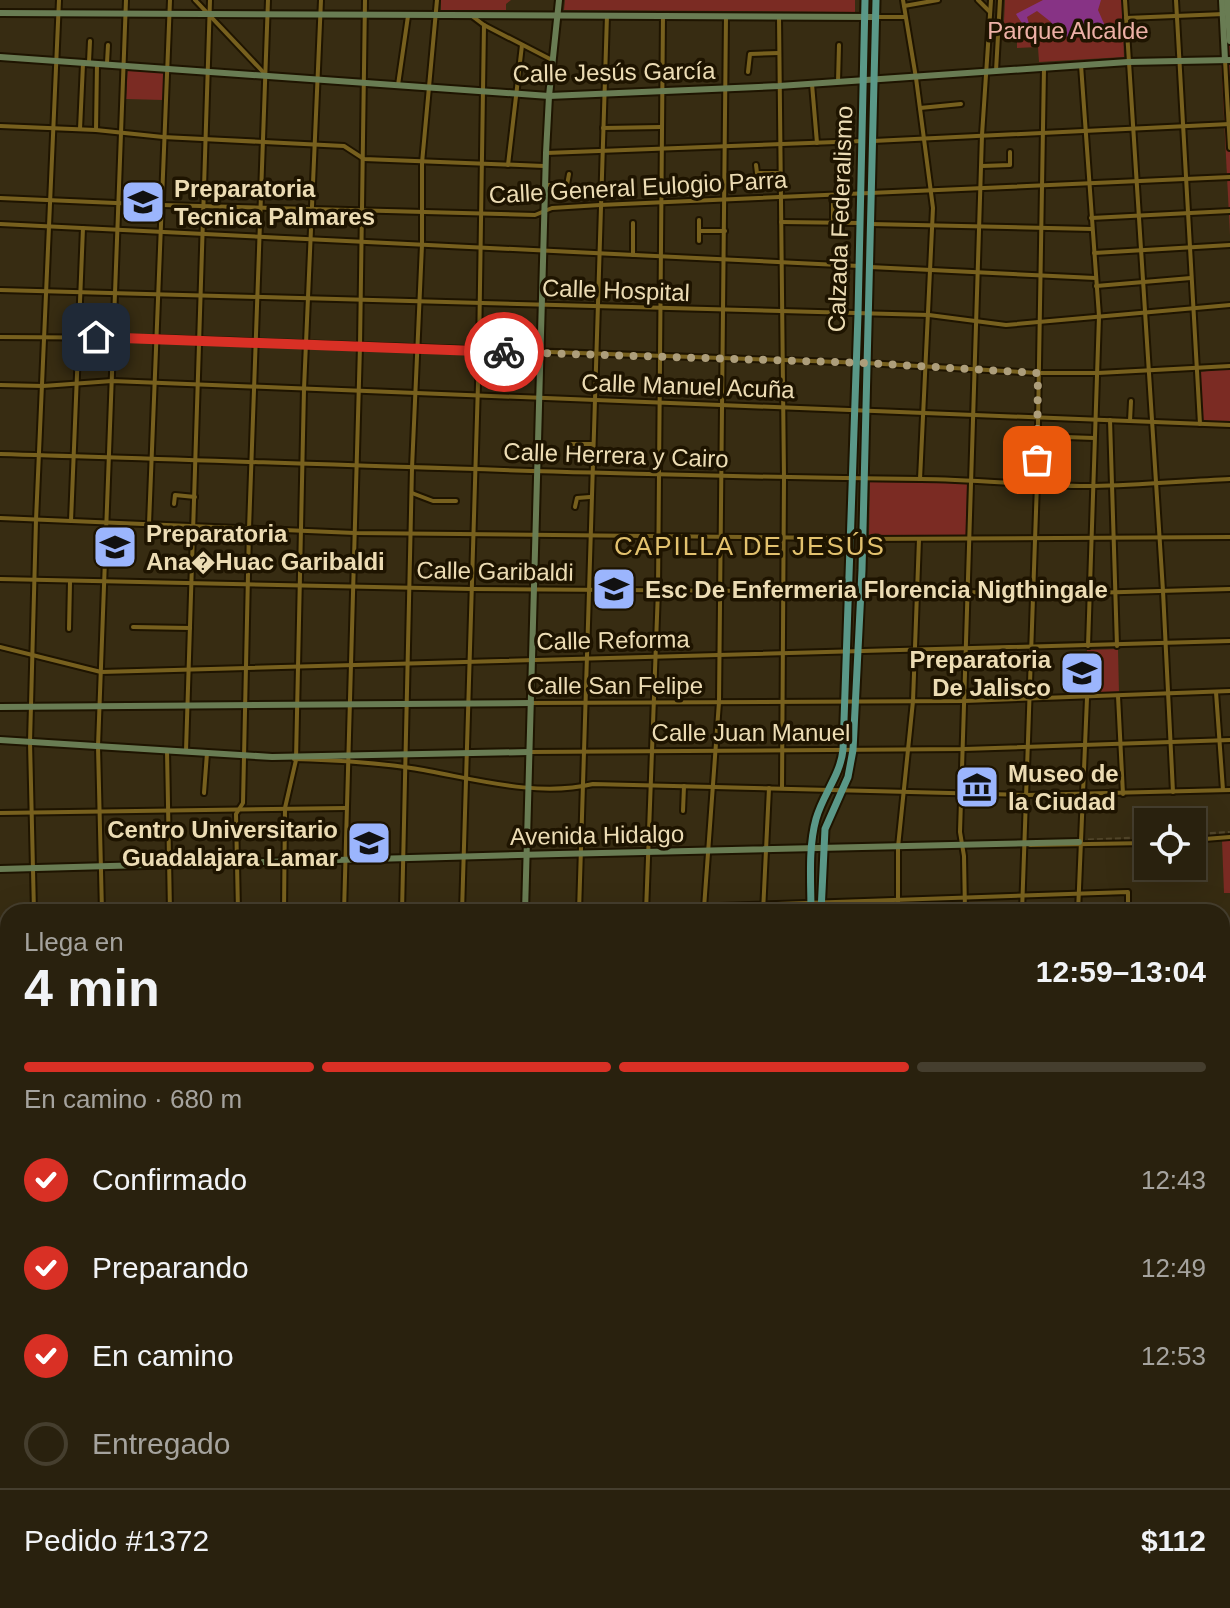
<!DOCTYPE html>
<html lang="es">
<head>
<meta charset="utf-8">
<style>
  :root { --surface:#29210e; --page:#352e1c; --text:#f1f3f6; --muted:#a5a39e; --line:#453e2e; --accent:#d93025 }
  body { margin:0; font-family:Arial,sans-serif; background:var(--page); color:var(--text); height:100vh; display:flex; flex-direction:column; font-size:30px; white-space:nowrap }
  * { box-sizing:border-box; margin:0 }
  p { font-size:26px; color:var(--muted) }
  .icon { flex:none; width:44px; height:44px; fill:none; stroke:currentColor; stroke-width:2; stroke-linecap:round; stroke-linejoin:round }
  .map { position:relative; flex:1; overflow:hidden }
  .panel { position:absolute; left:0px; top:904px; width:1230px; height:704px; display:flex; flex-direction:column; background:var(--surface); border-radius:24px 24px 0 0; box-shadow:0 8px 32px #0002,0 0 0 2px var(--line) }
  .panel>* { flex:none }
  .controls { position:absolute; left:1134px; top:808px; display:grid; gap:16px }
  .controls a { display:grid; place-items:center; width:72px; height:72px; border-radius:0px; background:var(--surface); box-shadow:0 8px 32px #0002,0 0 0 2px var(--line); font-size:40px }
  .pin { position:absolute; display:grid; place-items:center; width:68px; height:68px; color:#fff; margin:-34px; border-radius:16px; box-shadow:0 4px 12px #0006 }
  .courier { position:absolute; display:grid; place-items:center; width:80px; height:80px; margin:-40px; border:6px solid #d93025; border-radius:50%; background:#fff; color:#222; box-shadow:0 2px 10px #0007 }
  .head em { font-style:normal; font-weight:800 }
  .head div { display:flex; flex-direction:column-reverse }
  .head { display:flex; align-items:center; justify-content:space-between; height:136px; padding:0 24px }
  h1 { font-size:52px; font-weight:800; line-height:60px }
  .bar { display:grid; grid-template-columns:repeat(4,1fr); gap:12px 8px; align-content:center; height:96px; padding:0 24px }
  .bar i { height:10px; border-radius:6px; background:var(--line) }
  .bar .current { background:var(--accent) }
  .bar p { grid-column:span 4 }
  .line { display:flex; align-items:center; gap:20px; padding:0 24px; border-top:2px solid var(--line) }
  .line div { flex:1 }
  ol { padding:0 24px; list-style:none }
  li { display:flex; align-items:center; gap:24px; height:88px }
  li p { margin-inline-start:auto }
  li .icon { padding:8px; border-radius:50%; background:var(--accent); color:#fff; stroke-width:4 }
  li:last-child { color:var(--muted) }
  li i { width:44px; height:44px; border:4px solid var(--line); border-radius:50% }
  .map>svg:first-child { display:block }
</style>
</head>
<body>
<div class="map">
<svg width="1230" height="1608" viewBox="0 0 1230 1608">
  <rect width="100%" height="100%" fill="#372c12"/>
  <g fill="#7b2b23">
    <polygon points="441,0 511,0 506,4 506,10 441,10"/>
    <polygon points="565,0 855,0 855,12 564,10"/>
    <polygon points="1005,0 1122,0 1124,57 1039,62 1038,47 1017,48 1017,40 1003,41"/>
    <polygon points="1218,0 1229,0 1230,11 1230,235"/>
    <polygon points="128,66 164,70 163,100 126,99"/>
    <polygon points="865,201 870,201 867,308 862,308"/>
    <polygon points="1230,368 1230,422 1202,421 1200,372"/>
    <polygon points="870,482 967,483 966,537 869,536"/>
    <polygon points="1118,649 1119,694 1086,695 1087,650"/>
    <polygon points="1230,839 1230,893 1224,893 1222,840"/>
    <polygon points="1222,941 1230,941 1230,977 1222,978"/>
  </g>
  <path fill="#873385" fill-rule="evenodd" d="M1043,0H1101L1098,10L1105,26C1073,38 1035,49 1016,14ZM1037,11L1051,22L1052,33L1045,34L1030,27L1027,17Z"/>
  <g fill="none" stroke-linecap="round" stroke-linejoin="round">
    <g stroke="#52462a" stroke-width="6" stroke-dasharray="6 3" stroke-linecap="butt">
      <polyline points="1192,836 1230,834"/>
      <polyline points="1079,842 1148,839"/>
    </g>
    <g stroke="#1e1400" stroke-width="8">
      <g id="street">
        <polyline points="195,0 265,74"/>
        <polyline points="903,0 916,78 933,208 920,479"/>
        <polyline points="978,0 990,12"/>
        <polyline points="1125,0 1163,591 1173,792"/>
        <polyline points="1176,0 1200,424"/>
        <polyline points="904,6 938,0"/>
        <polyline points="472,16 484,25 552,60"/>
        <polyline points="779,17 784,478 782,788"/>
        <polyline points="876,17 905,17"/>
        <polyline points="1126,18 1224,14"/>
        <polyline points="1225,60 1230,148"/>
        <polyline points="89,62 90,41"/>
        <polyline points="107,63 108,45"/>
        <polyline points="1081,65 1099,316 1088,646"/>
        <polyline points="996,71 1000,0"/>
        <polyline points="748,72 750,54 779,53"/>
        <polyline points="838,82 839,45"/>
        <polyline points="812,84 817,143"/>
        <polyline points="398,85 408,16"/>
        <polyline points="920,108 961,104"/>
        <polyline points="0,126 96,130 163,137 344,146 364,159 544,166"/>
        <polyline points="603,128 661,127"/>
        <polyline points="80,129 83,64"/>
        <polyline points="96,130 97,64"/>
        <polyline points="873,141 1230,124"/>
        <polyline points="546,153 863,141"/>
        <polyline points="508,165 522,45"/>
        <polyline points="756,165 757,173 780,173"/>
        <polyline points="982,166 1010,165 1010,152"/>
        <polyline points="546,185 567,185 569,174"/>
        <polyline points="0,198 162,205 535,215 552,208 600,205 1230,177"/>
        <polyline points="1091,218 1230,211"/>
        <polyline points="781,222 859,223"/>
        <polyline points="833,222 833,196"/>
        <polyline points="0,224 859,266"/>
        <polyline points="871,224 1092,229"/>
        <polyline points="699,231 725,231"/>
        <polyline points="699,241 699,220"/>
        <polyline points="1094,253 1230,245"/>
        <polyline points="633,255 633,223"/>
        <polyline points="870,267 1095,278"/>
        <polyline points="1096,286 1191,278"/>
        <polyline points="0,290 929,315 1006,325 1230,305"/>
        <polyline points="0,337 157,338 866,363 1038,373 1098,373 1230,366"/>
        <polyline points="0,385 43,386 112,381 1230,425"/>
        <polyline points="1110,420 1117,646"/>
        <polyline points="1130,421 1131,401"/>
        <polyline points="1037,436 1094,438"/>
        <polyline points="568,444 592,444"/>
        <path d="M0,454C307,463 614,476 921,479C979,479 1037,487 1094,486C1139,485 1185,481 1230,479"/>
        <polyline points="1065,483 1066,437"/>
        <polyline points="412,493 433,501 456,501"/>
        <polyline points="174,504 175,495 195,497"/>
        <polyline points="575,507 577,498 590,497"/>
        <polyline points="0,518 355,533 848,538"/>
        <polyline points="71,521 83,228"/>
        <polyline points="149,524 170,0"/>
        <polyline points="863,539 1230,537"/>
        <polyline points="0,579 471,589 1089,593 1230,589"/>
        <polyline points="133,627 190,628"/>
        <polyline points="69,629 70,582"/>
        <polyline points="0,647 101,672 1230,641"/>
        <polyline points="1216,692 1223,790"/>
        <polyline points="1118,696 1123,794"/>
        <polyline points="531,703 965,701 1230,691"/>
        <polyline points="167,750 170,912"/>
        <polyline points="186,751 210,0"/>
        <polyline points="529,752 964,749 1230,740"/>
        <path d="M294,759C333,760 372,762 411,768C469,777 534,798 593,784L1027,795L1230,790"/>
        <polyline points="204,793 207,753"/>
        <polyline points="683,811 684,786"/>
        <polyline points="0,813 346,808"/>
        <polyline points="1192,840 1230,837"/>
        <polyline points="1030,845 1148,843"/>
        <polyline points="704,908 719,702 726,17"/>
        <polyline points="34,912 30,742 36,520 59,0"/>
        <polyline points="102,912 98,746 126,0"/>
        <polyline points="238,912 236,814 243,803 249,529 268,0"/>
        <polyline points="284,912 285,808 296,760 304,389 321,0"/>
        <polyline points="344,912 360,346 365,0"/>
        <polyline points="402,912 412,468 422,245 422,163 437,0"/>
        <polyline points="462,912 479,351 484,25"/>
        <polyline points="542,912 1128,892 1128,912"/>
        <polyline points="579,912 607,15"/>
        <polyline points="646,912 658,590 663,15"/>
        <polyline points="763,912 769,788"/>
        <polyline points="898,912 898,847 913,701 919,539"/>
        <polyline points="965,912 964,856 960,832 982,135 991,0"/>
        <polyline points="1022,912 1037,483 1044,68"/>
        <polyline points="1078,912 1087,698"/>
        <polyline points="0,925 8,925"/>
        <polyline points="0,965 8,965"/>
        <polyline points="1222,1039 1230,1039"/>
        <polyline points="0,1076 8,1076"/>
        <polyline points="1222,1088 1230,1088"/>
        <polyline points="0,1119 8,1119"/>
        <polyline points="1222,1137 1230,1137"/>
        <polyline points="1222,1189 1230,1189"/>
        <polyline points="0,1230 8,1230"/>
        <polyline points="1222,1262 1230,1242"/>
        <polyline points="0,1290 8,1289"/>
        <polyline points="1222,1310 1230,1313"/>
        <polyline points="0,1336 8,1335"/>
        <polyline points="1222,1357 1230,1339"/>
        <polyline points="1222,1365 1230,1367"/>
        <polyline points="0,1372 8,1372"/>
        <polyline points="0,1433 8,1433"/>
        <polyline points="0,1480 8,1480"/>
        <polyline points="0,1575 8,1581"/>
        <polyline points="1222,1575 1230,1576"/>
        <polyline points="52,1600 72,1608"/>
        <polyline points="256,1600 275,1608"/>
        <polyline points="415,1600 434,1608"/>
        <polyline points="565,1600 602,1608"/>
        <polyline points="1021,1600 1046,1608"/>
        <polyline points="1131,1600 1154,1608"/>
        <polyline points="859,1602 880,1607"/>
        <polyline points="3,1608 15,1600"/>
        <polyline points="84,1608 87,1600"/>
        <polyline points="156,1608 159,1600"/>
        <polyline points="250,1608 253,1600"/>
        <polyline points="351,1608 354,1600"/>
        <polyline points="445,1608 447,1600"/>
        <polyline points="640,1608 642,1600"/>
        <polyline points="699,1608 701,1600"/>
        <polyline points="820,1608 822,1600"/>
        <polyline points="838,1608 840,1600"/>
        <polyline points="946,1608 950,1600"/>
        <polyline points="1072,1608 1075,1600"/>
      </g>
    </g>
    <g stroke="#1e1400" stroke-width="10">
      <g id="secondary">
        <polyline points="1222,0 1225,60"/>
        <polyline points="1227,0 1230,41"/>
        <polyline points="0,13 876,17"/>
        <polyline points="0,57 549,96 779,86 1128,62 1230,60"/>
        <polyline points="0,707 531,703"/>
        <polyline points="0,740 272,757 529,752"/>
        <path d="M0,869C360,858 719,850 1079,842"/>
        <polyline points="525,912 546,153 549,96 559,0"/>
        <polyline points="1222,986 1230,986"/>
        <polyline points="0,1022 8,1021"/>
        <polyline points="0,1171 8,1171"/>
        <polyline points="1222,1429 1230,1433"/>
        <polyline points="1222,1437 1230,1441"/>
        <polyline points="1222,1508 1230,1484"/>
        <polyline points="517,1608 518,1600"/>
        <polyline points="880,1608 883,1600"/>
        <polyline points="1015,1608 1019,1600"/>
        <polyline points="1190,1608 1192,1600"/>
      </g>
    </g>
    <g stroke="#1e1400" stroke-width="11">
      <g id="primary">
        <path d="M811,912C811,882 808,848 816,819C823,794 840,776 843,750L858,314L865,0"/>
        <polyline points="821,912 825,829 848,777 853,750 862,570 876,0"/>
        <polyline points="0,1528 8,1528"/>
        <polyline points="0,1537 8,1537"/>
        <polyline points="720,1600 746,1608"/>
        <polyline points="762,1608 764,1600"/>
      </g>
    </g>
    <use href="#street" stroke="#77601e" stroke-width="4"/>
    <use href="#secondary" stroke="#697c53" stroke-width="6"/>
    <use href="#primary" stroke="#5a9888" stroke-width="7"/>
  </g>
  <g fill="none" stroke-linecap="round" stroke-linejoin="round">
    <polyline stroke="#ad9e7b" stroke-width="8" stroke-dasharray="0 14.4" points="504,352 866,363 1038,373 1037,460"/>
    <polyline stroke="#d93025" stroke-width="10" points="96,337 504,352"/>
  </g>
  <defs>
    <g id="university-square" transform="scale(2.3)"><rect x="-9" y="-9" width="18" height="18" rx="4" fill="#9bb5fd" stroke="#1e1400"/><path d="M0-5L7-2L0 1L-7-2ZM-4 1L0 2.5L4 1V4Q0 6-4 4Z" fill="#111"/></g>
    <g id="museum-square" transform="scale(2.3)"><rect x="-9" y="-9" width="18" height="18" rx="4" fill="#9bb5fd" stroke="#1e1400"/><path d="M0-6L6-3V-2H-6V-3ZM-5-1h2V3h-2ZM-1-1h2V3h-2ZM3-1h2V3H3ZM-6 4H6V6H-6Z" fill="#111"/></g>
  </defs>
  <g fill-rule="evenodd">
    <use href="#university-square" x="143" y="202"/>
    <use href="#university-square" x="115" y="547"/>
    <use href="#university-square" x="614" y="589"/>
    <use href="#university-square" x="1082" y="673"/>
    <use href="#museum-square" x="977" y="787"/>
    <use href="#university-square" x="369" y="843"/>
  </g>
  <g text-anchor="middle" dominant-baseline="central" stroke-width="7" stroke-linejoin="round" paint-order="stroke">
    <g font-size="24" fill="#eeb1a7" stroke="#1e1400">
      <text x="1068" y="30">Parque Alcalde</text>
    </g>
    <g font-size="24" fill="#ecdcb4" stroke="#1e1400">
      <text transform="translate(614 72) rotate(-1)">Calle Jesús García</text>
      <text transform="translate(638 187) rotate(-3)">Calle General Eulogio Parra</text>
      <text transform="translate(840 219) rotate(-88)">Calzada Federalismo</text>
      <text transform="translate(616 290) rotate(2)">Calle Hospital</text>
      <text transform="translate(688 386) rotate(2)">Calle Manuel Acuña</text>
      <text transform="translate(616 455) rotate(2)">Calle Herrera y Cairo</text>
      <text transform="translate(495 571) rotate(1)">Calle Garibaldi</text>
      <text transform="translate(613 640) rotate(-1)">Calle Reforma</text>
      <text x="615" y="685">Calle San Felipe</text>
      <text x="751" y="732">Calle Juan Manuel</text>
      <text transform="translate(597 835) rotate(-1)">Avenida Hidalgo</text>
    </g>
    <g font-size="24" font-weight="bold" fill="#ecdcb4" stroke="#1e1400" text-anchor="start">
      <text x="174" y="188">Preparatoria<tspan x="174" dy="28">Tecnica Palmares</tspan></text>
      <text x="146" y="533">Preparatoria<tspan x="146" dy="28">Ana�Huac Garibaldi</tspan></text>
      <text x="645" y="589">Esc De Enfermeria Florencia Nigthingale</text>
      <text x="1051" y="659" text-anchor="end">Preparatoria<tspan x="1051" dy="28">De Jalisco</tspan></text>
      <text x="1008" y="773">Museo de<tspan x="1008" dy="28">la Ciudad</tspan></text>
      <text x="338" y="829" text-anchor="end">Centro Universitario<tspan x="338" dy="28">Guadalajara Lamar</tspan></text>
    </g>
    <g font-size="26" letter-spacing="2" fill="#e3c26e" stroke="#1e1400">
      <text x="750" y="546">CAPILLA DE JESÚS</text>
    </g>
  </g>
</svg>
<div class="controls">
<a><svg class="icon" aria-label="locate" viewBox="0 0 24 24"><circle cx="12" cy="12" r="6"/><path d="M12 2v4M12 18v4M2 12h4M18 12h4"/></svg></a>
</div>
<div class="pin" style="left:1037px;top:460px;background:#ea580c"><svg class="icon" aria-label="bag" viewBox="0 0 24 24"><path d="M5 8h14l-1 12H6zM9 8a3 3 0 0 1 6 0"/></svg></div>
<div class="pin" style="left:96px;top:337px;background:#1f2937"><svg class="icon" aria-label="home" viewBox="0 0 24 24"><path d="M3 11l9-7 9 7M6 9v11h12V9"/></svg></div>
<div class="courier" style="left:504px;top:352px"><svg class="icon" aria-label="bike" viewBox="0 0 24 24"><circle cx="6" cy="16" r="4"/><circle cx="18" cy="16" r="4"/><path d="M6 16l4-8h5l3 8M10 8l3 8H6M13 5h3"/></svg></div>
<section class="panel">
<div class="head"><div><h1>4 min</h1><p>Llega en</p></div><em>12:59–13:04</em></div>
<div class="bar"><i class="current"></i><i class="current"></i><i class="current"></i><i></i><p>En camino · 680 m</p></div>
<ol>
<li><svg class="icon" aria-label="check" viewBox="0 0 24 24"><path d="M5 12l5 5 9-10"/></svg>Confirmado<p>12:43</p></li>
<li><svg class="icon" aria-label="check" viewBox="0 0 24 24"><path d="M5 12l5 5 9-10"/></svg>Preparando<p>12:49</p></li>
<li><svg class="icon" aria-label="check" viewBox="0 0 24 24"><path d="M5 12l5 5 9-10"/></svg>En camino<p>12:53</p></li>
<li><i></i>Entregado</li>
</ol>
<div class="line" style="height:104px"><div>Pedido #1372</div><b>$112</b></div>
</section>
</div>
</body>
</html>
